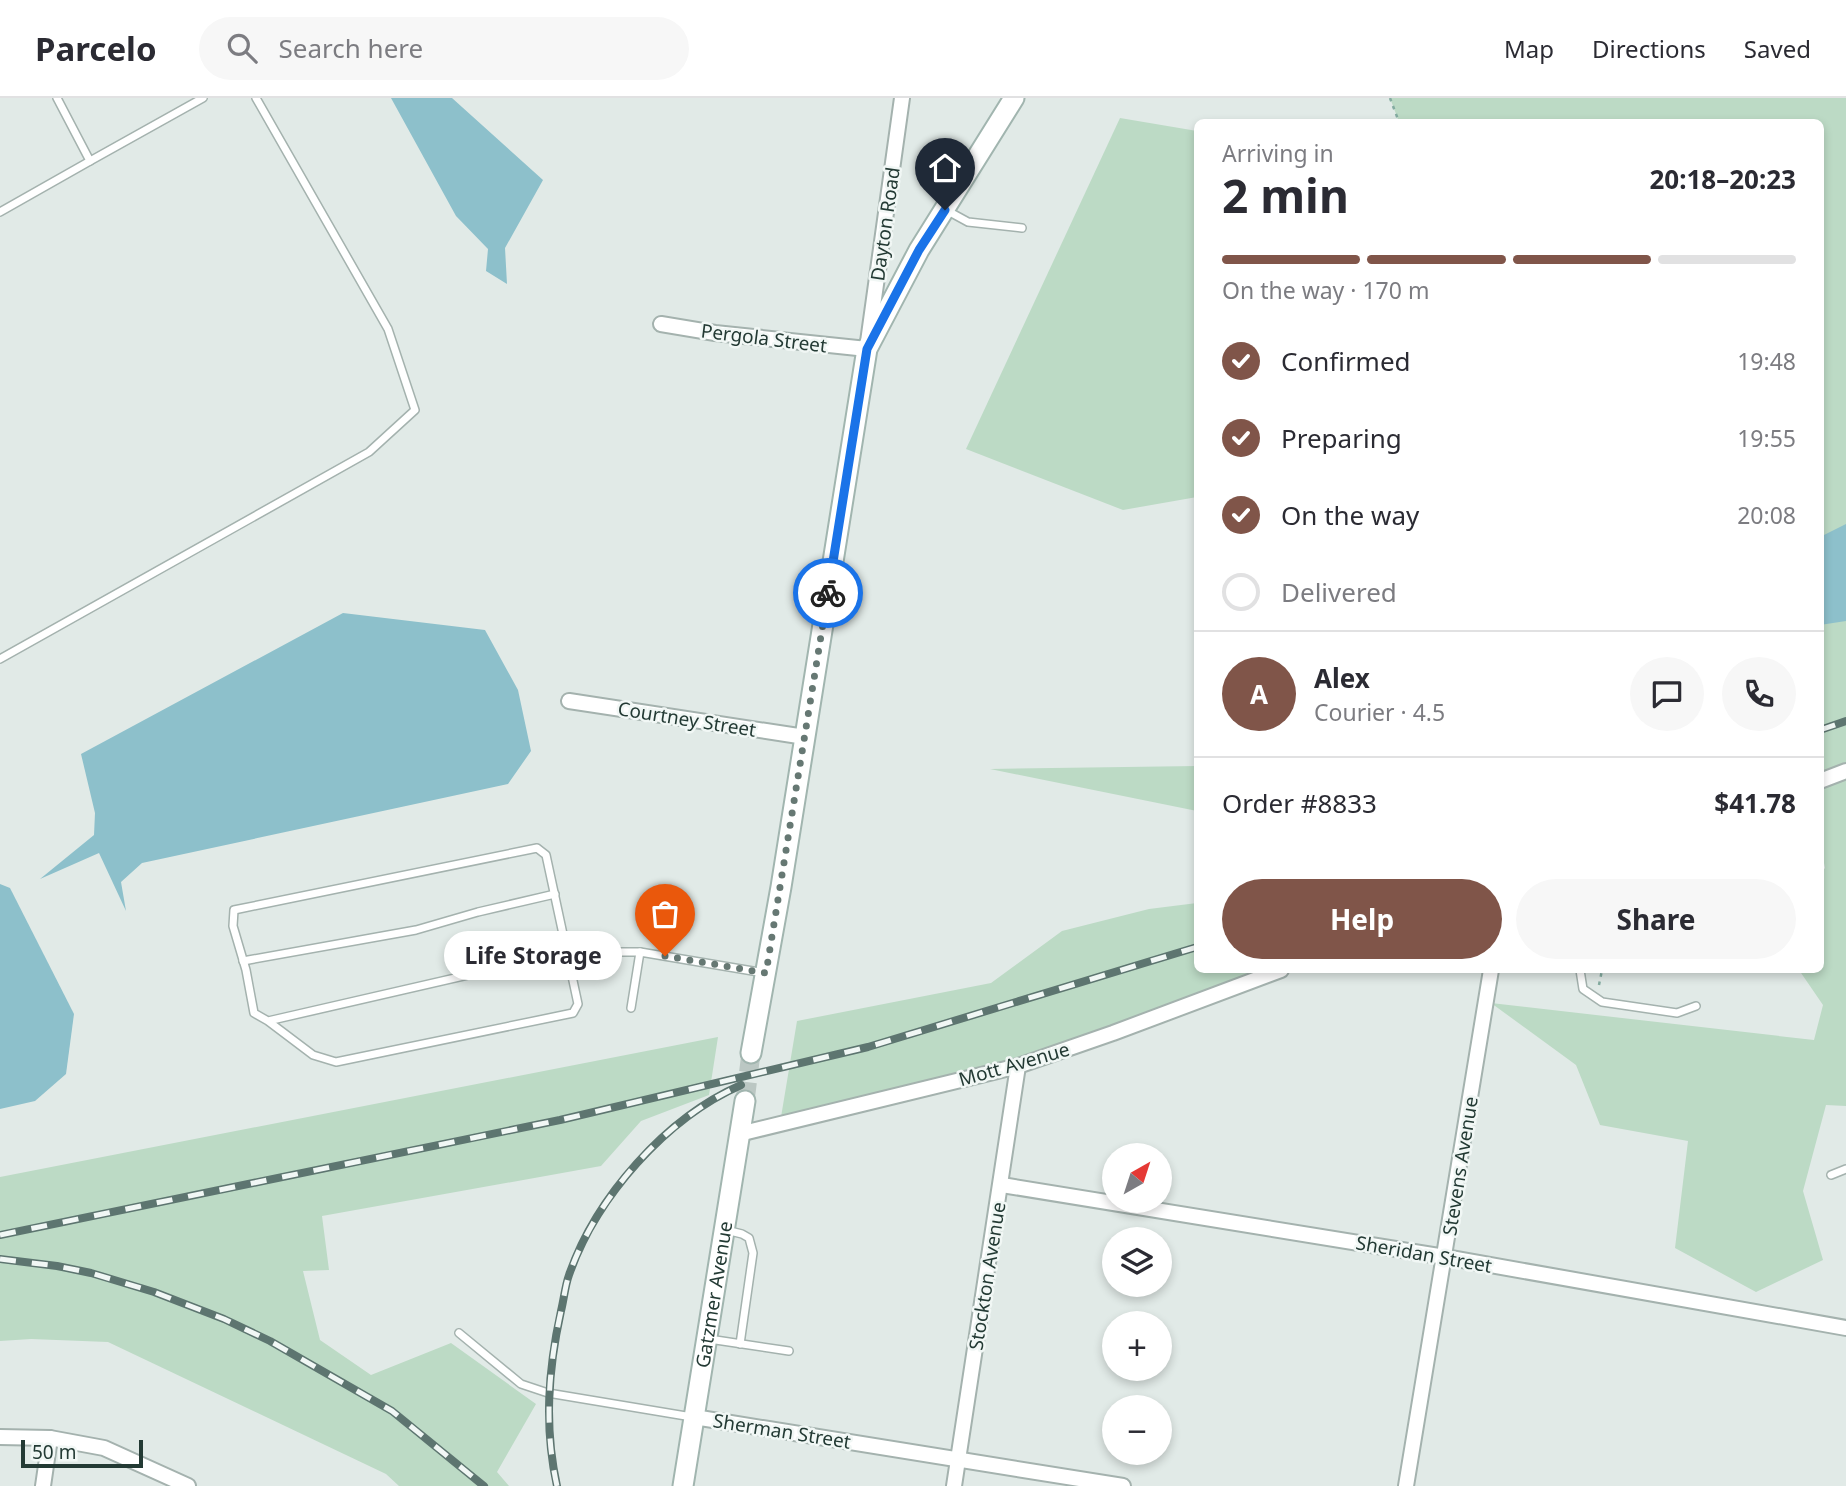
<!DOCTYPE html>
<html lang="en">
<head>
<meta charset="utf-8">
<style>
  :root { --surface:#fff; --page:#f7f7f7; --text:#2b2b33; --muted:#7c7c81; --line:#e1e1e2; --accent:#805549 }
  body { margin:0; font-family:"Noto Sans",sans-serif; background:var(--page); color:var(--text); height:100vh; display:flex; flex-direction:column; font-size:26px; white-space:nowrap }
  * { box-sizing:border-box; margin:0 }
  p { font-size:23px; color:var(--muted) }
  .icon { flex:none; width:38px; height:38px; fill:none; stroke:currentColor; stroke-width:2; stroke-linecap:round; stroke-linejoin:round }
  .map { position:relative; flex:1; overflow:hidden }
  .details { position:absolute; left:1194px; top:21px; width:630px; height:854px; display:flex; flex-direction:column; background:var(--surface); border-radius:10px; box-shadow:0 4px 10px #0003 }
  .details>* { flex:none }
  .needle { width:46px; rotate:39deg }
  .fabs { position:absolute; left:1102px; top:1045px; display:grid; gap:14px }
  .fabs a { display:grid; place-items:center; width:70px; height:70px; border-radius:50%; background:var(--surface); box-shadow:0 4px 10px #0003; font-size:35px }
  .scale { position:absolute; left:21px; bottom:18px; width:122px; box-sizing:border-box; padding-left:7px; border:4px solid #233a34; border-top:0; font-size:19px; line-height:24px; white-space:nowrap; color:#233a34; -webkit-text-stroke:5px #f1f7f5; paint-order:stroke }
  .pin { position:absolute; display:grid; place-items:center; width:60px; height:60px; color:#fff; margin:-72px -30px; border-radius:50% 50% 50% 0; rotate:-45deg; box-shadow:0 0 7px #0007 }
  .pin .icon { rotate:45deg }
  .courier { position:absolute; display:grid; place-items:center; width:70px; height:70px; margin:-35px; border:5px solid #1a73e8; border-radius:50%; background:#fff; color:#222; box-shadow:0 2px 9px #0007 }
  .bubble { position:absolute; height:49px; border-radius:24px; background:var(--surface); box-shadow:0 4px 10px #0003; font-size:23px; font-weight:700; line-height:49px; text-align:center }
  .headline em { font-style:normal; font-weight:700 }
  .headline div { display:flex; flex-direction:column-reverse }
  .headline { display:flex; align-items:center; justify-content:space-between; height:119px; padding:0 28px }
  h1 { font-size:46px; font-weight:700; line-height:52px }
  .bar { display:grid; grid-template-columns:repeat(4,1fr); gap:10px 7px; align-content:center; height:84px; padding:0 28px }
  .bar i { height:9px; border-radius:5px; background:var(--line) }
  .bar .active { background:var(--accent) }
  .bar p { grid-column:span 4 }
  .line { display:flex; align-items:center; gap:18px; padding:0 28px; border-top:2px solid var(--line) }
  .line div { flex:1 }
  .round { display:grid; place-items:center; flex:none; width:74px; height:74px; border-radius:37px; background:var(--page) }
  ol { padding:0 28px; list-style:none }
  li { display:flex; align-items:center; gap:21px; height:77px }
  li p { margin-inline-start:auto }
  li .icon { padding:7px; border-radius:50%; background:var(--accent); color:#fff; stroke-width:4 }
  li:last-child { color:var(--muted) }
  li i { width:38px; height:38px; border:4px solid var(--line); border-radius:50% }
  .primary-button { display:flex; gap:14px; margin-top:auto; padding:14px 28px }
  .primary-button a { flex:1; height:80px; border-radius:42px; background:var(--accent); color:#fff; font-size:28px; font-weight:700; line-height:80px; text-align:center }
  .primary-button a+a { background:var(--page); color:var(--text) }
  header { display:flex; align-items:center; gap:42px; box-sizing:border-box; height:98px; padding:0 35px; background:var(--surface); border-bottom:2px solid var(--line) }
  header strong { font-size:33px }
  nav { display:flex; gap:38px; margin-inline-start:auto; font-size:24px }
  .search { width:490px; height:63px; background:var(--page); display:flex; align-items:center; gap:18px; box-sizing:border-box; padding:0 24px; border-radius:38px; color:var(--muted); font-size:26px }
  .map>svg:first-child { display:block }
</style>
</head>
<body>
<header>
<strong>Parcelo</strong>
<div class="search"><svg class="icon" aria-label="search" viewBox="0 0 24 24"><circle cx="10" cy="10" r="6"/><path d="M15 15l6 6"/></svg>Search here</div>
<nav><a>Map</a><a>Directions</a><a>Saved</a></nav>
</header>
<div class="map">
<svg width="1846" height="1388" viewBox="0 0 1846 1388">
  <rect width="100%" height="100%" fill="#e1eae7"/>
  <g fill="#bcdac5">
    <polygon points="1390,0 1846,0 1846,1008 1826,1007 1803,1093 1823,1162 1756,1194 1675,1150 1688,1043 1600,1027 1576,967 1491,905 1814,942 1823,907 1799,872 1820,872 1820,776 1825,770 1820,745 1820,24 1399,24"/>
    <polygon points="1120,20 1197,33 1197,399 1123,412 966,351"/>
    <polygon points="1197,668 1197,713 990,671"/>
    <polygon points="1197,805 1197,872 1285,872 1014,967 781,1019 797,923 991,885 1062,833 1149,811"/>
    <polygon points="718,939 709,997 641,1023 601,1068 322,1118 329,1172 303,1173 320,1242 371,1277 451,1245 536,1306 497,1374 509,1388 399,1388 386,1376 108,1244 31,1241 0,1243 0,1079"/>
  </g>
  <g fill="#8dc0cb">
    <polygon points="391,0 452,0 543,82 505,150 507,186 486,173 488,151 456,118"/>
    <polygon points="1846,426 1846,523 1820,527 1820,439"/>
    <polygon points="343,515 485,532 518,592 531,653 508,686 142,765 121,784 126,813 99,755 40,781 94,737 95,715 81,656"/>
    <polygon points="0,786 10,790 74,916 66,976 35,1003 0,1011"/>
  </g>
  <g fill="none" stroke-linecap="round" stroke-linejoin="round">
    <polyline stroke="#bbc7c3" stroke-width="19" stroke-dasharray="19 10" stroke-linecap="butt" points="745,1003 751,955"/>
    <g stroke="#a4b2ae" stroke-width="10">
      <g id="lane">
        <polyline points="90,63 203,0"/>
        <polyline points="946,112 968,124 1022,130"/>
        <polyline points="0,114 90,63 57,0"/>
        <polyline points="0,561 369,354 415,312 388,231 256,0"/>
        <polyline points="243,863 416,832 478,814 555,796"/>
        <polyline points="1580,872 1583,891 1602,904 1677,915 1696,908"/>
        <polyline points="631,910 640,854 765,875"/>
        <polyline points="268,923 313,957 336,964 573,915 578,906 546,757 537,750 234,812 233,828 246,872 254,915 268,923 568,854 640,854"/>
        <polyline points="1831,1077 1846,1071"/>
        <polyline points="726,1132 742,1136 749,1140 753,1155 740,1246"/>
        <polyline points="459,1235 521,1286 548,1295 692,1319"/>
        <polyline points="709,1241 789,1253"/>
      </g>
    </g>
    <g stroke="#a4b2ae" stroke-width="18">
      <g id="street">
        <polyline points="661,226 715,235 867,251 902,0"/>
        <polyline points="569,603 805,639"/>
        <polyline points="1820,683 1846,673"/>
        <polyline points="739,1036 1018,968 1113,935 1281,872"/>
        <polyline points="1002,1087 1445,1159 1846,1230"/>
        <polyline points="694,1319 1123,1388"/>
        <polyline points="0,1339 50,1340 104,1350 188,1388"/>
        <polyline points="43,1388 50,1340"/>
        <polyline points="954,1388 1018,968"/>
        <polyline points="1406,1388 1491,872"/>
      </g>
    </g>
    <g stroke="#a1b5af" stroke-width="23">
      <g id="secondary">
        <polyline points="751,955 781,789 867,251 919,152 1014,0"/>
        <path id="s1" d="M683,1388L745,1003"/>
      </g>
    </g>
    <g stroke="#84aca1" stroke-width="2.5" stroke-dasharray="3.5 5" stroke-linecap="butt">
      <polyline points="1390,0 1399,24"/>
      <polyline points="1599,887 1602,872"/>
    </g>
    <use href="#lane" stroke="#fff" stroke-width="7"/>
    <use href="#street" stroke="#fff" stroke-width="14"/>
    <use href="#secondary" stroke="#fff" stroke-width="19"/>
    <g stroke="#5d7570" stroke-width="8">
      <g id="rail">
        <polyline points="1820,632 1846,623"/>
        <polyline points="0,1137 560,1022 868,949 1197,849"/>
        <polyline points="0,1161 57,1168 91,1175 154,1194 224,1221 270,1243 392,1313 484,1388"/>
        <path d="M557,1388C544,1329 548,1272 561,1213C564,1201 565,1188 569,1177C596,1099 666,1020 741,987"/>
      </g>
    </g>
    <use href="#rail" stroke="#f1f7f5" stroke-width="5" stroke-dasharray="16" stroke-linecap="butt"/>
  </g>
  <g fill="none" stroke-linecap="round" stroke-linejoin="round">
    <polyline stroke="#667873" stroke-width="7" stroke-dasharray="0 12.6" points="665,858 766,875 828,495"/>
    <polyline stroke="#1a73e8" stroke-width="9" points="828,495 867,251 919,152 945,112"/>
  </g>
  <g text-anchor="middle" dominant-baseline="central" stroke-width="5" stroke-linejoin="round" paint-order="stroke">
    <g font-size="19" fill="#233a34" stroke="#f1f7f5">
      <text transform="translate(885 126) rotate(-82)">Dayton Road</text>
      <text transform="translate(764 240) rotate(7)">Pergola Street</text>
      <text transform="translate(687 621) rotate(9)">Courtney Street</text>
      <text transform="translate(1014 966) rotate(-16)">Mott Avenue</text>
      <text transform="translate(1460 1068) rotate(-81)">Stevens Avenue</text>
      <text transform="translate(1424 1156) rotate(10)">Sheridan Street</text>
      <text transform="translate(987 1178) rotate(-81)">Stockton Avenue</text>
      <text stroke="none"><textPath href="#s1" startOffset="194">Gatzmer Avenue</textPath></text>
      <text transform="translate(782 1333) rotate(9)">Sherman Street</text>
    </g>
  </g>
</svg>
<div class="fabs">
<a><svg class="needle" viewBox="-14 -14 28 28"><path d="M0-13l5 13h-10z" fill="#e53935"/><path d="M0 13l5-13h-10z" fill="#7c7c81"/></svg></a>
<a><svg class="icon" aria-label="layers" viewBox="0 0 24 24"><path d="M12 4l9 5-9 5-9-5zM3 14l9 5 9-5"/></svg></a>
<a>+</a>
<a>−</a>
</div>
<div class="scale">50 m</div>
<div class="pin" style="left:665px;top:858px;background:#ea580c"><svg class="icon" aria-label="bag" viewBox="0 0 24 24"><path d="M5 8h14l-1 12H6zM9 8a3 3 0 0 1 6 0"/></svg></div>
<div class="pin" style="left:945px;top:112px;background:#1f2937"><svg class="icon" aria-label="home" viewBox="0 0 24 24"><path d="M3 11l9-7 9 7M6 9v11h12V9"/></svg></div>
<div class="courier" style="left:828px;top:495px"><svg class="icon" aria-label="bike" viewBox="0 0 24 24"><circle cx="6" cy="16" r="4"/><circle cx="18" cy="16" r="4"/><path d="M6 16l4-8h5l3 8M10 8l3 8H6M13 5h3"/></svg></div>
<div class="bubble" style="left:444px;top:833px;width:178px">Life Storage</div>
<section class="details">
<div class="headline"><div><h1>2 min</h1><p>Arriving in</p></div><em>20:18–20:23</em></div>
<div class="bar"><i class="active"></i><i class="active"></i><i class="active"></i><i></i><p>On the way · 170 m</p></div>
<ol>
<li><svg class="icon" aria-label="check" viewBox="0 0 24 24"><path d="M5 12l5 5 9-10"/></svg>Confirmed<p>19:48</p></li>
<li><svg class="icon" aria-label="check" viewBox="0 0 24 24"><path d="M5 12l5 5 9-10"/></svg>Preparing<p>19:55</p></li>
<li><svg class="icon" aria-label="check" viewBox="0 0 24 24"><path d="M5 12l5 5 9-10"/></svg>On the way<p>20:08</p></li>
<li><i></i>Delivered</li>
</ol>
<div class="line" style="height:126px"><b class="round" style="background:var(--accent);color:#fff">A</b><div><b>Alex</b><p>Courier · 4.5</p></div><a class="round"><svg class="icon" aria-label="chat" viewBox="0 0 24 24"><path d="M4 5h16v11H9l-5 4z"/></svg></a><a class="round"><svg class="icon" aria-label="phone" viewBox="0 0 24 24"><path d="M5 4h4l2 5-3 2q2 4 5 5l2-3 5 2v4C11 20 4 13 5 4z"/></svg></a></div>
<div class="line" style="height:91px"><div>Order #8833</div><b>$41.78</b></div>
<div class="primary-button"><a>Help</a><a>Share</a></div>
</section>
</div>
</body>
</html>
